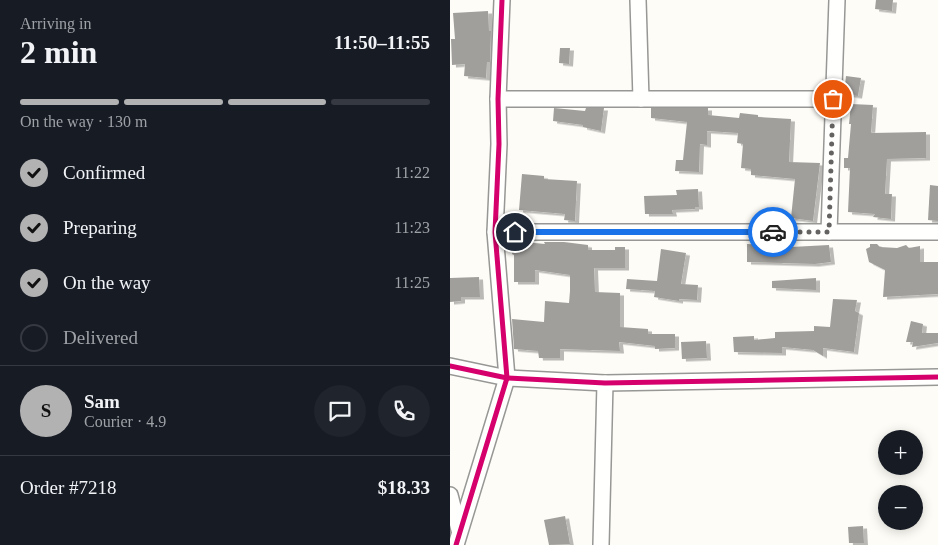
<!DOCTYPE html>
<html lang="en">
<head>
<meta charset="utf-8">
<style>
  :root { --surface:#171b24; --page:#20242c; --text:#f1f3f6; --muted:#9ea1a6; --line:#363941; --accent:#b2b2b3 }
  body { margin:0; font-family:"Times New Roman",serif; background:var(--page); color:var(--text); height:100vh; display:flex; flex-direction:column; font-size:19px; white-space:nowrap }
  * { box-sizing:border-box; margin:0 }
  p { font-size:16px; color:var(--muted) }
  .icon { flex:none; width:28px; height:28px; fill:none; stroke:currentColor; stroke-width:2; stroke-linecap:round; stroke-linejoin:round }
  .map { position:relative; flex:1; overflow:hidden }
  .sheet { display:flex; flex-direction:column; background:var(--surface); width:450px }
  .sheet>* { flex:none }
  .controls { position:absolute; left:428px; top:430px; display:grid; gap:10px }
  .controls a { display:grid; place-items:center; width:45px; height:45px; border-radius:50%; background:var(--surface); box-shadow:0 2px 12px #0003; font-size:25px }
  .pin { position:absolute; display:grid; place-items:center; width:42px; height:42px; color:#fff; margin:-21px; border:2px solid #fff; border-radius:50%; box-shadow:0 1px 5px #0007 }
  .courier { position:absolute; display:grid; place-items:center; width:50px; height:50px; margin:-25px; border:4px solid #1a73e8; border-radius:50%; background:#fff; color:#222; box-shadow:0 1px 6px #0007 }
  .overview em { font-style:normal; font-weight:700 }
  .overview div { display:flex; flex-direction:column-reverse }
  .overview { display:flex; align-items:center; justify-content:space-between; height:85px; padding:0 20px }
  h1 { font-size:32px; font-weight:700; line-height:38px }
  .bar { display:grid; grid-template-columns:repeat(4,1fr); gap:8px 5px; align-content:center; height:60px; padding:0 20px }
  .bar i { height:6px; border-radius:4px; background:var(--line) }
  .bar .selected { background:var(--accent) }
  .bar p { grid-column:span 4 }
  .line { display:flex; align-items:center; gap:12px; padding:0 20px; border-top:1px solid var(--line) }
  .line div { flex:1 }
  .round { display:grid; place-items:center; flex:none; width:52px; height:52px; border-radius:26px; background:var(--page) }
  ol { padding:0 20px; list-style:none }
  li { display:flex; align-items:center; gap:15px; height:55px }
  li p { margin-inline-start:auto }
  li .icon { padding:5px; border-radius:50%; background:var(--accent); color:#111; stroke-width:4 }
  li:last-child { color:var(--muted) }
  li i { width:28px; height:28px; border:2px solid var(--line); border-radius:50% }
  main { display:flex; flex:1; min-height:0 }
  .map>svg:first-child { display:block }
</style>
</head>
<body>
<main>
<section class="sheet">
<div class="overview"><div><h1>2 min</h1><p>Arriving in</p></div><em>11:50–11:55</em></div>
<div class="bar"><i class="selected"></i><i class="selected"></i><i class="selected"></i><i></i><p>On the way · 130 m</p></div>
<ol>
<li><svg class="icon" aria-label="check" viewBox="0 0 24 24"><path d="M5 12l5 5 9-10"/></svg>Confirmed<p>11:22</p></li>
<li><svg class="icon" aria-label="check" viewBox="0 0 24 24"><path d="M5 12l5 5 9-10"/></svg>Preparing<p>11:23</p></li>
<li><svg class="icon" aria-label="check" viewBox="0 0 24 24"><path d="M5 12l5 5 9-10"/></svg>On the way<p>11:25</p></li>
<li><i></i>Delivered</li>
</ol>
<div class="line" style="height:90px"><b class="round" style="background:var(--accent);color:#111">S</b><div><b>Sam</b><p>Courier · 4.9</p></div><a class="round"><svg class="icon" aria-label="chat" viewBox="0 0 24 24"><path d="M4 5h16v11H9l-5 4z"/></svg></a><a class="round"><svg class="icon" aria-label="phone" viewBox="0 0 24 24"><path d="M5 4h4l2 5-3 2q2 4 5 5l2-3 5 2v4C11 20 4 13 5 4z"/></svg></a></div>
<div class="line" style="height:65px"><div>Order #7218</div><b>$18.33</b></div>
</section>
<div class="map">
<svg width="488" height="545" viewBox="0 0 488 545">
  <defs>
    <filter id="shadow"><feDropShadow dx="4" dy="2.5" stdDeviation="0" flood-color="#0004"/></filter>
  </defs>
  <rect width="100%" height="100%" fill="#fdfcf7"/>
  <g fill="#a19f9c" filter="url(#shadow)">
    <polygon points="426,0 443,0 442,11 425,9"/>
    <polygon points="38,11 39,31 41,31 40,62 37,62 36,78 14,76 15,64 2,65 1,39 5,39 3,13"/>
    <polygon points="110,48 120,48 119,64 109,63"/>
    <polygon points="396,76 411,78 408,96 394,94"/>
    <polygon points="401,104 423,105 421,133 476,132 476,158 437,159 435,194 442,194 441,219 423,217 425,214 398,212 400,168 394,168 394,158 398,158 401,124 399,124"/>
    <polygon points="104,108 135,111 136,108 154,108 151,131 133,127 133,125 103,121"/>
    <polygon points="201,108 258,108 258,115 289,118 290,113 308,115 308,117 341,119 339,162 370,163 363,221 341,218 345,179 301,175 301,169 291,168 293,144 287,143 288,133 257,131 257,145 250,144 249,172 225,171 226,160 233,160 237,122 201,118"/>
    <polygon points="72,174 94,176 94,179 127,181 125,221 114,220 115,214 69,210"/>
    <polygon points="480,185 488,186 488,221 478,220"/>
    <polygon points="248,189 249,207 245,207 245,209 222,210 223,214 195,214 194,196 227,195 226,190"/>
    <polygon points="64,241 95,244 94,242 114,242 138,245 138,250 165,250 165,247 175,247 175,268 144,268 145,292 170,293 170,327 198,329 198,334 225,334 225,348 205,349 205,346 169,342 170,351 110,349 110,358 89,358 88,351 64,349 62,319 94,322 95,301 119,303 120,291 120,275 85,270 85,282 64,282 64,255 62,254"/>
    <polygon points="297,244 322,245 322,248 379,245 381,262 365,264 297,262"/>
    <polygon points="420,244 427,244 430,247 447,248 456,245 459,248 470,246 470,262 488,262 488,294 433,297 435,270 419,262 416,249 420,247"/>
    <polygon points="211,249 236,253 231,284 248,285 247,300 229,299 229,301 204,297 205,291 176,289 177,279 207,281"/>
    <polygon points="29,277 30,297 11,297 11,301 0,302 0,278"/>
    <polygon points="366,278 366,290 322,288 322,281"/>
    <polygon points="383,299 407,300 405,311 409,313 404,352 373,348 373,356 363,350 332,347 332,353 284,352 283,337 304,336 304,340 325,338 325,332 364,331 364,326 380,327"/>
    <polygon points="461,321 473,324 472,333 488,333 488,343 462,347 463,342 456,342"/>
    <polygon points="256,341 257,358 232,359 231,342"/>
    <polygon points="115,516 120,544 99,545 94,520"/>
    <polygon points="413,526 414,543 399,543 398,527"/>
  </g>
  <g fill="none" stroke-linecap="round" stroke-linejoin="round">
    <g stroke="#979795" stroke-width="18">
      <g id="minor">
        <polyline points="188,0 191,99"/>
        <polyline points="48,99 383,99"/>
        <polyline points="45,232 488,232"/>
        <polyline points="379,232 387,0"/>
        <polyline points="0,366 57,378 155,383 488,377"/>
        <polyline points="0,495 9,530"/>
        <polyline points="6,545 57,378 45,232 49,144 48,99 52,0"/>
        <polyline points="151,545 155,383"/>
      </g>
    </g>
    <use href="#minor" stroke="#fffffe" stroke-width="15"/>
    <g stroke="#fff" stroke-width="8">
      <g id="cycleway">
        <polyline points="0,366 57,378 155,383 488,377"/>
        <polyline points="6,545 57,378 45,232 49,144 48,99 52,0"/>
      </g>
    </g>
    <use href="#cycleway" stroke="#d6006c" stroke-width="5"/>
  </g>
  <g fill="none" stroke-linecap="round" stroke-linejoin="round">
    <polyline stroke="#646362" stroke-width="5" stroke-dasharray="0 9" points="323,232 379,232 383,99"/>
    <polyline stroke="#1a73e8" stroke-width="6" points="65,232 323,232"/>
  </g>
</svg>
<div class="controls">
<a>+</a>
<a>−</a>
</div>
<div class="pin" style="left:383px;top:99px;background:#ea580c"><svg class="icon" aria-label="bag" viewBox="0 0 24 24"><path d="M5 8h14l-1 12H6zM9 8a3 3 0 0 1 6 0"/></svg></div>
<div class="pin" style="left:65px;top:232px;background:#1f2937"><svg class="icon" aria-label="home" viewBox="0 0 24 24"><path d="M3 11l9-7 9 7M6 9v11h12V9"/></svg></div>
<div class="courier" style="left:323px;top:232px"><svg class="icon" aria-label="car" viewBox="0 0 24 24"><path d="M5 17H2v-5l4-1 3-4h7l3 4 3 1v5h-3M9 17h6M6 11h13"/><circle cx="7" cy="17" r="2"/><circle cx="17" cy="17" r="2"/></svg></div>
</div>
</main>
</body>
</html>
